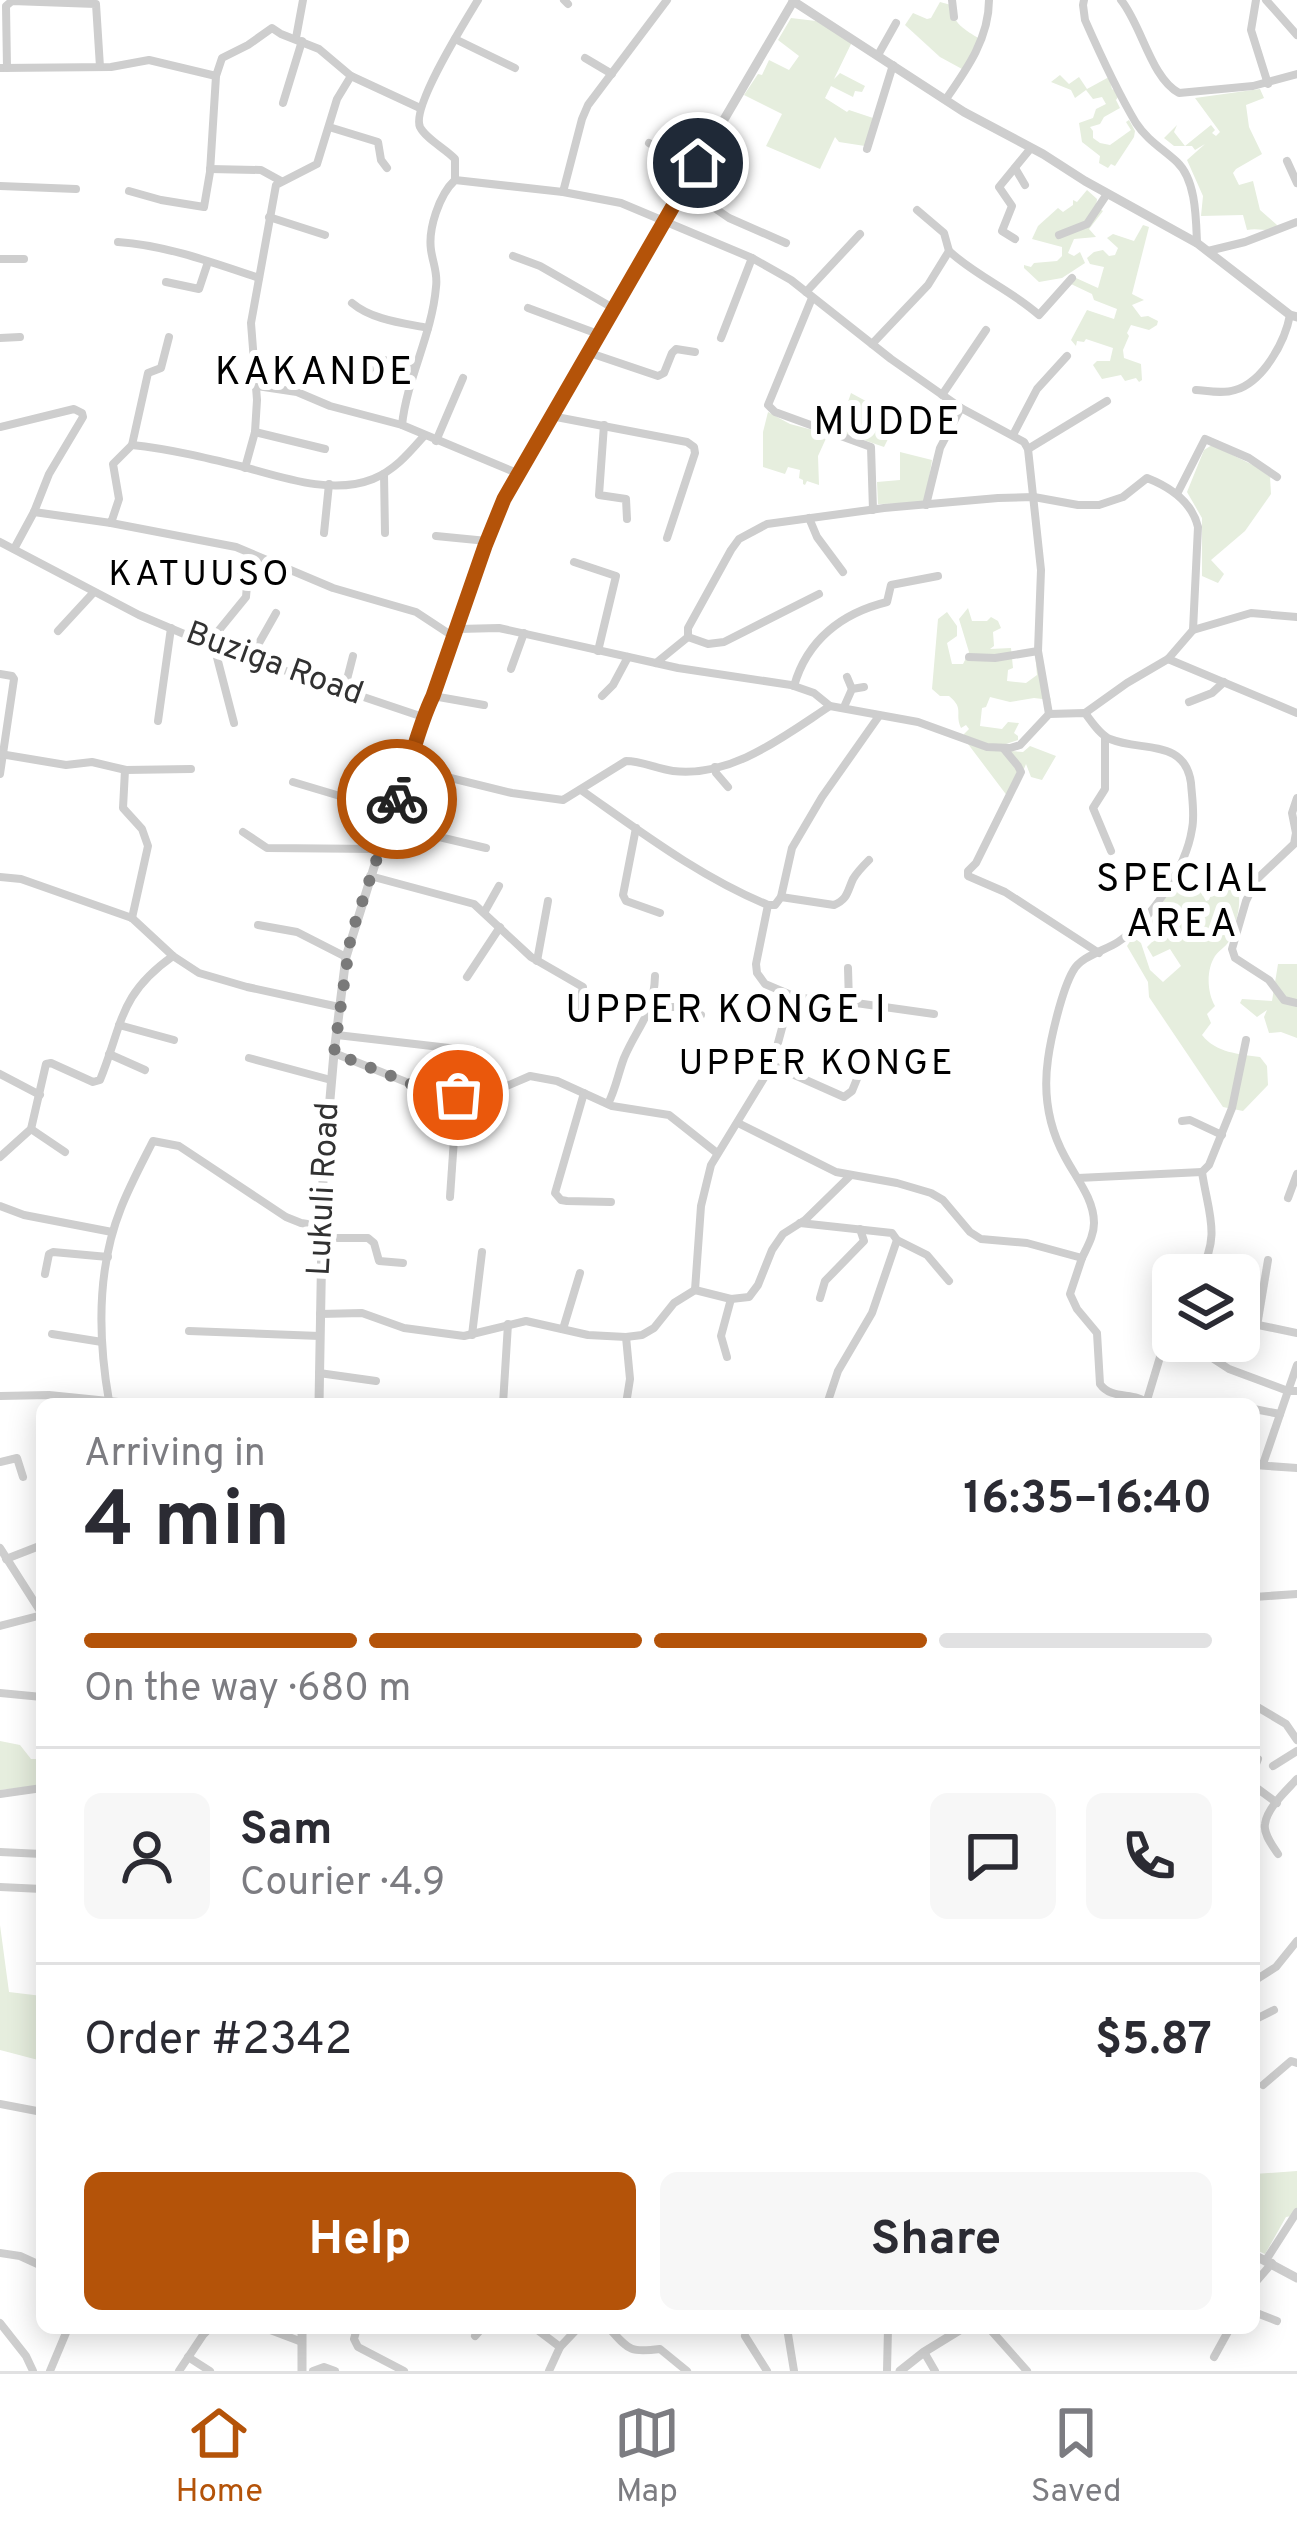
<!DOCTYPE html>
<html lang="en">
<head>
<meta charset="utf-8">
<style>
  :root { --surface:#fff; --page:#f7f7f7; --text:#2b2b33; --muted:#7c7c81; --line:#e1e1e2; --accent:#b45309 }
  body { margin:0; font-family:Overpass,sans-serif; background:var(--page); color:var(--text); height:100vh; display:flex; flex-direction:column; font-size:45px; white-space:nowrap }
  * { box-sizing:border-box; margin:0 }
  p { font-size:39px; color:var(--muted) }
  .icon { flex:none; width:66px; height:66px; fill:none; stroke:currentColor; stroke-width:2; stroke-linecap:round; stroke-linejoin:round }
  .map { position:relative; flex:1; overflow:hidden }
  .drawer { position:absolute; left:36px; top:1398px; width:1224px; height:936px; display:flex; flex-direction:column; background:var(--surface); border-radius:18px; box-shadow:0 6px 30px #0003 }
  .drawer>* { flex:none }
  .buttons { position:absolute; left:1152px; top:1254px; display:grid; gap:24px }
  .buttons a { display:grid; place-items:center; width:108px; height:108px; border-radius:18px; background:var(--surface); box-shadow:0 6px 30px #0003; font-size:60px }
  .pin { position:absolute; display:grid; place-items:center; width:102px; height:102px; color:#fff; margin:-51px; border:6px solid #fff; border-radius:50%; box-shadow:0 3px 12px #0007 }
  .courier { position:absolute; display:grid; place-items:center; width:120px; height:120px; margin:-60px; border:9px solid #b45309; border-radius:50%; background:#fff; color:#222; box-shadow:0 3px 15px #0007 }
  .head em { font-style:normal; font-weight:700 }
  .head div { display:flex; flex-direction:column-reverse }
  .head { display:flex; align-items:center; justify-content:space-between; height:204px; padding:0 48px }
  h1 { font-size:78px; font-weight:700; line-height:90px }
  .bar { display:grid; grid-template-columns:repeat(4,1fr); gap:18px 12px; align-content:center; height:144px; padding:0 48px }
  .bar i { height:15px; border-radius:9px; background:var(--line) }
  .bar .current { background:var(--accent) }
  .bar p { grid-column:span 4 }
  .line { display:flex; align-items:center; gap:30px; padding:0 48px; border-top:3px solid var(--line) }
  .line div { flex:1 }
  .round { display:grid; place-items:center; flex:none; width:126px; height:126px; border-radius:18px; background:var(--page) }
  .button { display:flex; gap:24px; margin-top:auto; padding:24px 48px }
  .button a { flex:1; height:138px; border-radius:18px; background:var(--accent); color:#fff; font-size:48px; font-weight:700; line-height:138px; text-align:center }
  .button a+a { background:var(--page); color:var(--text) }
  .dock { display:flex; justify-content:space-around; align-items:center; height:168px; border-top:3px solid var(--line); background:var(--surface); font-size:33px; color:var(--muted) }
  .dock a { display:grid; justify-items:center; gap:6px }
  .dock .current { color:var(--accent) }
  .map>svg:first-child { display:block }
</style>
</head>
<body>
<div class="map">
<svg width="1297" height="2371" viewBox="0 0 1297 2371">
  <rect width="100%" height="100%" fill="#fff"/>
  <g fill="#e6eede">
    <path d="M940,2L951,5C952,23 965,30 980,39L962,69L940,57L905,25L913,13L927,19L931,18Z"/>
    <polygon points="791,18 816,21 852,42 834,79 840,73 865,86 862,92 855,91 853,97 831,86 825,98 847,112 849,110 873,118 865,146 839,142 835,137 820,169 766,146 782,114 744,95 758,74 762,75 769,60 789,70 799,56 778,40"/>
    <polygon points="1060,75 1069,84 1079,77 1087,89 1109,77 1112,89 1120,94 1116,100 1120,108 1104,117 1100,124 1090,127 1093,131 1093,138 1100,143 1110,145 1131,130 1126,122 1129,120 1135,131 1134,137 1115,166 1111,164 1108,168 1099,163 1100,156 1082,142 1079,123 1093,118 1096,109 1106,104 1102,97 1093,99 1086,90 1075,98 1071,90 1051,82"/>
    <path d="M1260,89L1264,98L1246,105L1249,127L1262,154L1236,169L1233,173L1239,185L1253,181L1260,210L1277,225L1275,230C1265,231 1257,228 1247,230L1243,215L1201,216L1203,196L1187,160L1205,144L1195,150L1192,146H1174L1164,138L1177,125L1174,132L1185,146L1211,125L1215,130L1212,133L1216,136L1220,132L1195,98Z"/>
    <polygon points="1087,190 1097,199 1096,207 1103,211 1089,229 1096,237 1074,239 1068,253 1074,256 1080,252 1085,263 1062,278 1039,282 1024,268 1024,265 1031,267 1034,263 1057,261 1062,256 1062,247 1032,239 1038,226 1058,208 1063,212 1073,205 1073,200 1077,202"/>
    <polygon points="1143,225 1149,227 1132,294 1144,300 1132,305 1141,317 1148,316 1158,321 1157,325 1149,330 1131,325 1127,333 1129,336 1123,350 1124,358 1141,364 1142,380 1139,382 1136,378 1125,381 1121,375 1102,379 1093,365 1097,361 1110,361 1113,348 1086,339 1084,342 1077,341 1076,346 1071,340 1087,310 1114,319 1117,309 1094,300 1092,294 1071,284 1076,278 1098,288 1104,267 1090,264 1087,258 1094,252 1103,250 1109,256 1115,255 1118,248 1107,238 1113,234 1134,241"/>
    <polygon points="851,393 886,412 879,425 892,431 884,447 838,431"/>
    <polygon points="768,412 790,424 828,434 818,456 819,485 807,481 805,485 803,484 803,480 799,478 800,470 788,467 785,474 763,467 763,432"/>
    <polygon points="1212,445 1255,466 1270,477 1271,494 1245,531 1211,560 1224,574 1218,583 1202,576 1202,518 1187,492 1204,450"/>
    <polygon points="900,452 932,460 925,503 878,504 877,482 900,480"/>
    <path d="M968,608L972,621H987L991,617L998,621L1001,628L993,632L994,646L990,649L1011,648L1013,668L1008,670L1007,681L1026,683L1037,675L1035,653L1051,700L1034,698L1010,702L990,697L986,707L982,708L980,726L1002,729L1008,722L1019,723L1014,733L1018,736V740L1006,744L1011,751L1023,752L1030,746L1056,756L1042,780L1031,777L1026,764L1011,801L965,740L964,734L969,729L966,725L961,728C954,713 965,709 949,696H940L932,689L938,619L947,612L957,626V636L947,643L952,664H963L969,652L959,619Z"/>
    <path d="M1177,878L1198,887L1206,901L1209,900L1216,881L1238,891C1242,906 1235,927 1229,941C1226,947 1219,950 1215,956C1206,970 1207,992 1215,1006L1207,1014L1211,1023L1202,1035C1216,1053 1239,1054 1260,1057L1267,1066L1268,1085L1243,1111L1223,1107L1149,997L1148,982L1127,946L1133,937L1141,943L1150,970L1163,982L1181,966L1170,949L1153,957L1147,947L1157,937L1150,924Z"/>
    <polygon points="1278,964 1297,964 1297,1038 1281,1032 1269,1033 1264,1017 1267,1010 1257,1017 1240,1003 1242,999 1272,1001"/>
    <polygon points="0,1741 20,1745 31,1759 42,1759 42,1786 0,1790"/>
    <polygon points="0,1925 9,1992 42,1996 42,2061 0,2050"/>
    <polygon points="1297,2171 1297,2215 1286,2217 1265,2254 1254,2249 1254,2174"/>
  </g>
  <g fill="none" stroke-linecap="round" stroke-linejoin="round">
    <g stroke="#cecece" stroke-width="8">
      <polyline points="564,0 568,4"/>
      <polyline points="952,0 954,17"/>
      <path d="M1084,0L1083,5L1085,20C1100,54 1117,91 1136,123C1147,140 1163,149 1177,162C1196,180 1196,218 1197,243"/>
      <path d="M1121,0C1142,26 1151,78 1179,93L1253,86L1297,74"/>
      <polyline points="1256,0 1251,30 1268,84"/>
      <polyline points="1266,0 1297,35"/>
      <polyline points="296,38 303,0"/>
      <polyline points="455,39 515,68"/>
      <polyline points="878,55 896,23"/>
      <polyline points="585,58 612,74"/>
      <polyline points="0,68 111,67 149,60 216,76 222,58 248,45 272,28 281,34 319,49 351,76 420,108"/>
      <polyline points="7,68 6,6 12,1 96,4 100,67"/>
      <path d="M946,99C967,69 989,38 989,0"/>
      <polyline points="283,103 302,41"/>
      <polyline points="329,127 378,142 381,160 387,168"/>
      <polyline points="649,143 694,170"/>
      <polyline points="867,149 893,65"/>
      <polyline points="1287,161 1297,183"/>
      <polyline points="1015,168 1025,185"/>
      <polyline points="210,169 261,170 281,181"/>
      <path d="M455,180V159C446,149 426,139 420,127C411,107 466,20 478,0"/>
      <polyline points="0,186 76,189"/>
      <polyline points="684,187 729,218 786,243"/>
      <polyline points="129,191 161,200 204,207 210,172 216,76"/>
      <polyline points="563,192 582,119 588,105 667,0"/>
      <polyline points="269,217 325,235"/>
      <polyline points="1059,235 1087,224 1107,194"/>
      <polyline points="1015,239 1002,231 1012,206 999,187 1031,148"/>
      <path d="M118,242C165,245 214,263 259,278"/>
      <path d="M949,251C976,276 1011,290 1039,315L1072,278"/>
      <polyline points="1208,251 1245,242 1297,222"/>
      <polyline points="513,256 540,266 613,308"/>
      <polyline points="0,259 24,259"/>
      <polyline points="166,282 199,289 208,262"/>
      <polyline points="806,292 860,234"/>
      <polyline points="812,298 768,405 775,412 871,447 873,510"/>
      <path d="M352,303C372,320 403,323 428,328"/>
      <polyline points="528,308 598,334"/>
      <polyline points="0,338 20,337"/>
      <polyline points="721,338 752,258"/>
      <polyline points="872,344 928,285 949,251 944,233 917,210"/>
      <polyline points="587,352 658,376 664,373 672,353 676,349 695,352"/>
      <polyline points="364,377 378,359 406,364 414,368"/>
      <polyline points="257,386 297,392 330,406 402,425"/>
      <path d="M1196,390C1209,391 1223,394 1235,390C1263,382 1285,342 1290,315"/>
      <polyline points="942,395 986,330"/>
      <polyline points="551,416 687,442 694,447 695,453 667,538"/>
      <polyline points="604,425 599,495 626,499 627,519"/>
      <polyline points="0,427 74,409 82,413 83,417 49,474 34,512 14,549"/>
      <polyline points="255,432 325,449"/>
      <polyline points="1013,435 1037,389 1067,356"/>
      <polyline points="436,441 463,378"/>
      <polyline points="132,445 148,373 161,368 169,337"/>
      <polyline points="1028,449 1107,401"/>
      <polyline points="245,468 255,432 257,400 251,323 276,185 317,164 337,99 351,76"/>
      <path d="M517,473L402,425C407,378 432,335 436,287C438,273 433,264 431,250C428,229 439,195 455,180L563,192L621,203L752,258L791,280L891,359L961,408L1024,442L1028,449L1041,570L1038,651L1049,714"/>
      <polyline points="384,474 385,533"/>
      <polyline points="1177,494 1205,439 1249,458 1277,477"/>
      <polyline points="926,505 940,448 961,408"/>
      <path d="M34,512L111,523L119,499L113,464L132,445C170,449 207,458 244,467C284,478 333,495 373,479C395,470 409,453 424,436"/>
      <polyline points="809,518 817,537 843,572"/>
      <polyline points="111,523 236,547 333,588 416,612 454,637"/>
      <polyline points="324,533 329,484"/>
      <polyline points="436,536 487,541"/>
      <polyline points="0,542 139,615 215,647 423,717"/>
      <polyline points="574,562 616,576 598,651"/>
      <polyline points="458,629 499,628 678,668 791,685 814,693 830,706"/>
      <polyline points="1193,630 1251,613 1297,617"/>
      <polyline points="58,631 94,592"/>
      <polyline points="688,637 708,644 724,642 819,594"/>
      <polyline points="969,657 995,658 1038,651"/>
      <polyline points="250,659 276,613"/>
      <path d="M656,663L688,637V628L731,550L739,539L767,524L884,508L998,498L1034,497L1078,505H1099L1123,497L1147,478C1170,487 1192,502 1198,527L1193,630L1168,659"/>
      <polyline points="511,669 524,633"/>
      <polyline points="0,674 12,676 14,679 0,774"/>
      <polyline points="847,677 852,689"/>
      <path d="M794,686C807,640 842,613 887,602L891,585L938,576"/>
      <polyline points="344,691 353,656"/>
      <polyline points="433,696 484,705"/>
      <polyline points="602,696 613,685 628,657"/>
      <polyline points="1189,702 1212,693 1224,682"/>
      <polyline points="844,707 852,689 864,687"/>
      <polyline points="1085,713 1127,683 1168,659 1297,713"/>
      <polyline points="158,721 171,628"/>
      <polyline points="234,723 213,642 215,635 246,597 247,585 239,575 245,562"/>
      <polyline points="1105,738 1105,789 1093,808 1111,851"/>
      <polyline points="1004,749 1018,766 1021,772 976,863 968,871 968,876 1005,892 1099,953"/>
      <polyline points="0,754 66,765 92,762 126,770 191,769"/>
      <polyline points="715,767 716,773 728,787"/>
      <path d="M410,768L512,793L563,800L626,761C642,761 657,769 673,771C732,778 784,736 830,706L918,722L987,747L1010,748L1020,745L1049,714L1085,713C1092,722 1100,735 1110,739C1141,752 1185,738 1191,783C1192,798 1195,815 1192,829C1186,868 1151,920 1118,942C1104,951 1081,956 1073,971C1062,990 1051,1037 1048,1059C1043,1094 1048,1126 1065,1157C1076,1178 1094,1199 1094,1223C1094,1236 1087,1247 1082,1258L1027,1243L981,1239L970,1232L943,1200L931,1193L897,1183L836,1172L738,1123"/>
      <polyline points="125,770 123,808 142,829 148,846 132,918"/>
      <polyline points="293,782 340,796 396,802"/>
      <path d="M581,790C641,832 700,877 768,905H775L781,897L834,905C848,899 847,892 853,879C857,872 863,866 869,860"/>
      <polyline points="1297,798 1292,813 1296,833 1294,844 1256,880 1246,901 1232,949 1235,958 1269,980 1284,1000 1297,1003"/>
      <polyline points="390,816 435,836 486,848"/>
      <polyline points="636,828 623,895 626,901 660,913"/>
      <polyline points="243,832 267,848 379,849"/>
      <polyline points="370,876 474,904 531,957 583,987 579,1006"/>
      <polyline points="0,877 21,879 132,918 173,956 199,973 247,987 339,1007"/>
      <polyline points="781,897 792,848 822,797 879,716"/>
      <polyline points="768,905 756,964 757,973 765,984 791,995 821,1002 856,1003 934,1014"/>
      <polyline points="485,911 499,886"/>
      <polyline points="258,925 297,932 346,957"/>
      <polyline points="537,961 548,901"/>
      <polyline points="848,968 849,1003"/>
      <polyline points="467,977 500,927"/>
      <polyline points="650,1007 674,1007 701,1015"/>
      <polyline points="119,1025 174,1040"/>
      <polyline points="337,1035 475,1051"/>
      <polyline points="334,1053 411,1084 457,1095 486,1095 530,1076 557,1081 612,1106 669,1115 717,1153"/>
      <polyline points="109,1054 145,1070"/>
      <polyline points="249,1058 331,1080"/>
      <polyline points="772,1065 844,1097 852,1091 861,1069"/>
      <polyline points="0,1074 40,1095"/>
      <polyline points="584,1093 555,1193 561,1200 567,1201 611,1202"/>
      <path d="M608,1104C616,1088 618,1074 624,1058C637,1027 654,1014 655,976"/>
      <polyline points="1182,1121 1190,1120 1222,1135"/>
      <polyline points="31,1129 65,1152"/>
      <path d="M0,1157L31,1129L46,1064L51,1063L93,1082L100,1080C123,1024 118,995 173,956"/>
      <polyline points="1078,1178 1202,1172"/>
      <polyline points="450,1197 457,1095"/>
      <polyline points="1288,1198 1297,1174"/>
      <polyline points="0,1206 24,1215 112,1232"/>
      <polyline points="800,1223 892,1233 897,1240 872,1313 838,1371 827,1404"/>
      <polyline points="321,1238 368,1238 374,1243 379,1261 403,1263"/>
      <polyline points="897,1240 927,1255 949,1281"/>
      <path d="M1082,1258L1070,1294L1077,1309L1097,1333L1100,1384C1112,1401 1135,1391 1148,1404"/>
      <polyline points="45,1274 49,1254 53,1252 108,1257"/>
      <path d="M1198,1275C1222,1237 1208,1213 1202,1172L1209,1165L1232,1108L1246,1040"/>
      <polyline points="695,1290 701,1206 711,1165 772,1065 791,995"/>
      <polyline points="695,1290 731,1299 749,1297 758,1285 772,1250 783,1234 805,1220 850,1176"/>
      <polyline points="820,1298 825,1281 864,1241 860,1229"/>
      <polyline points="320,1314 362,1313 404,1328 464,1336 526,1321 588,1335 626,1337 642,1335 654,1328 674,1303 695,1290"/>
      <polyline points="1239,1321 1297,1333"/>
      <polyline points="1257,1326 1268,1260"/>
      <polyline points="563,1329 580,1273"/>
      <polyline points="189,1331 320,1336"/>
      <polyline points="52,1334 102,1342"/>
      <polyline points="472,1335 482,1252"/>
      <polyline points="626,1337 630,1379 626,1404"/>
      <polyline points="1186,1341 1229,1369 1288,1391 1263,1464"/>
      <polyline points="727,1357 721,1336 731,1299"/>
      <polyline points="1297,1365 1288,1391 1297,1391"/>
      <polyline points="319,1373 376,1381"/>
      <polyline points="0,1396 49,1395 138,1404"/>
      <polyline points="1147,1400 1167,1334 1173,1332"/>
      <path d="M109,1401C98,1338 97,1268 121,1208C130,1185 142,1163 153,1141L179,1146L286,1217L301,1223L320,1226"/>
      <polyline points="503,1404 508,1324"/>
      <polyline points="1254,1409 1280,1414"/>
      <polyline points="0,1462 17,1458 23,1477"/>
      <polyline points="1254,1465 1297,1468"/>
      <polyline points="0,1548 42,1614"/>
      <polyline points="6,1559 42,1545"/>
      <polyline points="1254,1597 1297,1594"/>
      <polyline points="0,1626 42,1615"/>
      <polyline points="0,1693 42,1697"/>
      <polyline points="1254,1705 1286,1724 1297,1740"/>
      <polyline points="1273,1766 1297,1751"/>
      <polyline points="1254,1769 1258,1759"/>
      <polyline points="1254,1786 1277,1803"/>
      <polyline points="0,1794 42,1788"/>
      <polyline points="0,1852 42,1854"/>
      <path d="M1278,1854C1273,1846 1263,1834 1265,1824C1267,1808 1286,1791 1297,1779"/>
      <polyline points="0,1887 42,1889"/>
      <polyline points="1254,1981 1276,1967 1297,1941"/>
      <polyline points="1254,2020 1274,2010"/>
      <polyline points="1263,2085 1291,2061 1297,2063"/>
      <polyline points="0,2104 42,2112"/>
      <polyline points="0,2253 20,2256 42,2266"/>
      <polyline points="1266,2260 1297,2212"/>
      <polyline points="1254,2284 1272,2263"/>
      <polyline points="1254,2312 1277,2321"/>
      <polyline points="0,2323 26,2356 33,2371"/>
      <polyline points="265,2328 302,2342"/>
      <polyline points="357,2328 354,2339 358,2347 404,2371"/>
      <polyline points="535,2328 560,2347"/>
      <path d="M609,2328C629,2350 629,2353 660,2349L687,2371"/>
      <polyline points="787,2328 794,2371"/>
      <polyline points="989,2328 1027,2371"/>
      <polyline points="475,2336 482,2328"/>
      <polyline points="745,2336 767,2371"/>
      <polyline points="924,2352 935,2371"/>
      <polyline points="188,2357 210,2371"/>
      <polyline points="1214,2357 1230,2328"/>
      <polyline points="50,2371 68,2328"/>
      <polyline points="179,2371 203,2335 210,2328"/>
      <polyline points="313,2371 324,2367 335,2371"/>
      <polyline points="549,2371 560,2347 578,2328"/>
      <polyline points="887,2371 888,2328"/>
    </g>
    <g stroke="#cecece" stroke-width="9">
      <polyline points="793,1 964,112 1043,154 1085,181 1197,243 1290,315 1297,317"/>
      <polyline points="319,1404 323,1179 334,1053 346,957 390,816 410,768 423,717 458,629 485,546 517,473 794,0"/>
      <polyline points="1254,2255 1297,2278"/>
      <polyline points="302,2328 302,2371"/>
      <polyline points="900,2371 924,2352 963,2328"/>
    </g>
  </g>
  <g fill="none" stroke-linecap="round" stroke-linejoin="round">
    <polyline stroke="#797979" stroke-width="12" stroke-dasharray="0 21.6" points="397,799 351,935 334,1053 411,1084 458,1095"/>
    <path stroke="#b45309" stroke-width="15" d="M397,799C411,765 417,729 433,696L485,546L504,499L698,163"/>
  </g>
  <g text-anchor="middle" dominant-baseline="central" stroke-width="12" stroke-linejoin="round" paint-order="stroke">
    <g font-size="33" fill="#313131" stroke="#fff">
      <text transform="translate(274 665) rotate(20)">Buziga Road</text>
      <text transform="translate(325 1189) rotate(-87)">Lukuli Road</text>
    </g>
    <g font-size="36" letter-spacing="3" fill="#000" stroke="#fff">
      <text x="200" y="576">KATUUSO</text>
      <text x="817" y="1065">UPPER KONGE</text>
    </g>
    <g font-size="39" letter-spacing="3" fill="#000" stroke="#fff">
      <text x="315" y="374">KAKANDE</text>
      <text x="888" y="424">MUDDE</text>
      <text x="1183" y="881">SPECIAL<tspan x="1183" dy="45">AREA</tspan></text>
      <text x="727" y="1012">UPPER KONGE I</text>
    </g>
  </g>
</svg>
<div class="buttons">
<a><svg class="icon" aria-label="layers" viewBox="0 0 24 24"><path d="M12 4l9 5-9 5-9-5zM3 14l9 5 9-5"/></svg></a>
</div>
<div class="pin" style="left:458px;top:1095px;background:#ea580c"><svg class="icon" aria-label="bag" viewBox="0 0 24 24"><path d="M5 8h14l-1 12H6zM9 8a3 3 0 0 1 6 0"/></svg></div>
<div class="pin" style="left:698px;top:163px;background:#1f2937"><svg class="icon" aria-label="home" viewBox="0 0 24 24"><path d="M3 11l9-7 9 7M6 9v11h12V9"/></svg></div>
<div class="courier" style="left:397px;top:799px"><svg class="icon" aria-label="bike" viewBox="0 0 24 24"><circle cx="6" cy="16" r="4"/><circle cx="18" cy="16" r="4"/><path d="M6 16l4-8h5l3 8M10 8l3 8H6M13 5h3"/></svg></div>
<section class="drawer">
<div class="head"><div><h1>4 min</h1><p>Arriving in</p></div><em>16:35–16:40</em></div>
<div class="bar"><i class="current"></i><i class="current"></i><i class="current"></i><i></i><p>On the way · 680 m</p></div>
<div class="line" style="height:216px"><a class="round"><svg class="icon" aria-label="person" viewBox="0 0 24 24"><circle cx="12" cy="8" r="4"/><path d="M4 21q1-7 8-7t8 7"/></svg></a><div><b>Sam</b><p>Courier · 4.9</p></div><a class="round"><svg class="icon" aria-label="chat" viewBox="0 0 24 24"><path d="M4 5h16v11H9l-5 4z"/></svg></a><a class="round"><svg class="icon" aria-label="phone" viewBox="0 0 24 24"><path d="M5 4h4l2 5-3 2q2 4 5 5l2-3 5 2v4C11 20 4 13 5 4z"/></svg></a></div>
<div class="line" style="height:156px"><div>Order #2342</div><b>$5.87</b></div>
<div class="button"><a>Help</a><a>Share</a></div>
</section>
</div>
<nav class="dock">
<a class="current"><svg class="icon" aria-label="home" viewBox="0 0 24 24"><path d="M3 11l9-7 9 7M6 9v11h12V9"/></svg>Home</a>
<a><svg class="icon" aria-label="map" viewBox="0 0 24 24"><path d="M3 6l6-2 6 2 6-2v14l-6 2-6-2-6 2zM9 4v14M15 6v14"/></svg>Map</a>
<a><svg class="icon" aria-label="saved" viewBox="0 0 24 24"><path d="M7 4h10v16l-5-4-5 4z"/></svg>Saved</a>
</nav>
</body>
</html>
